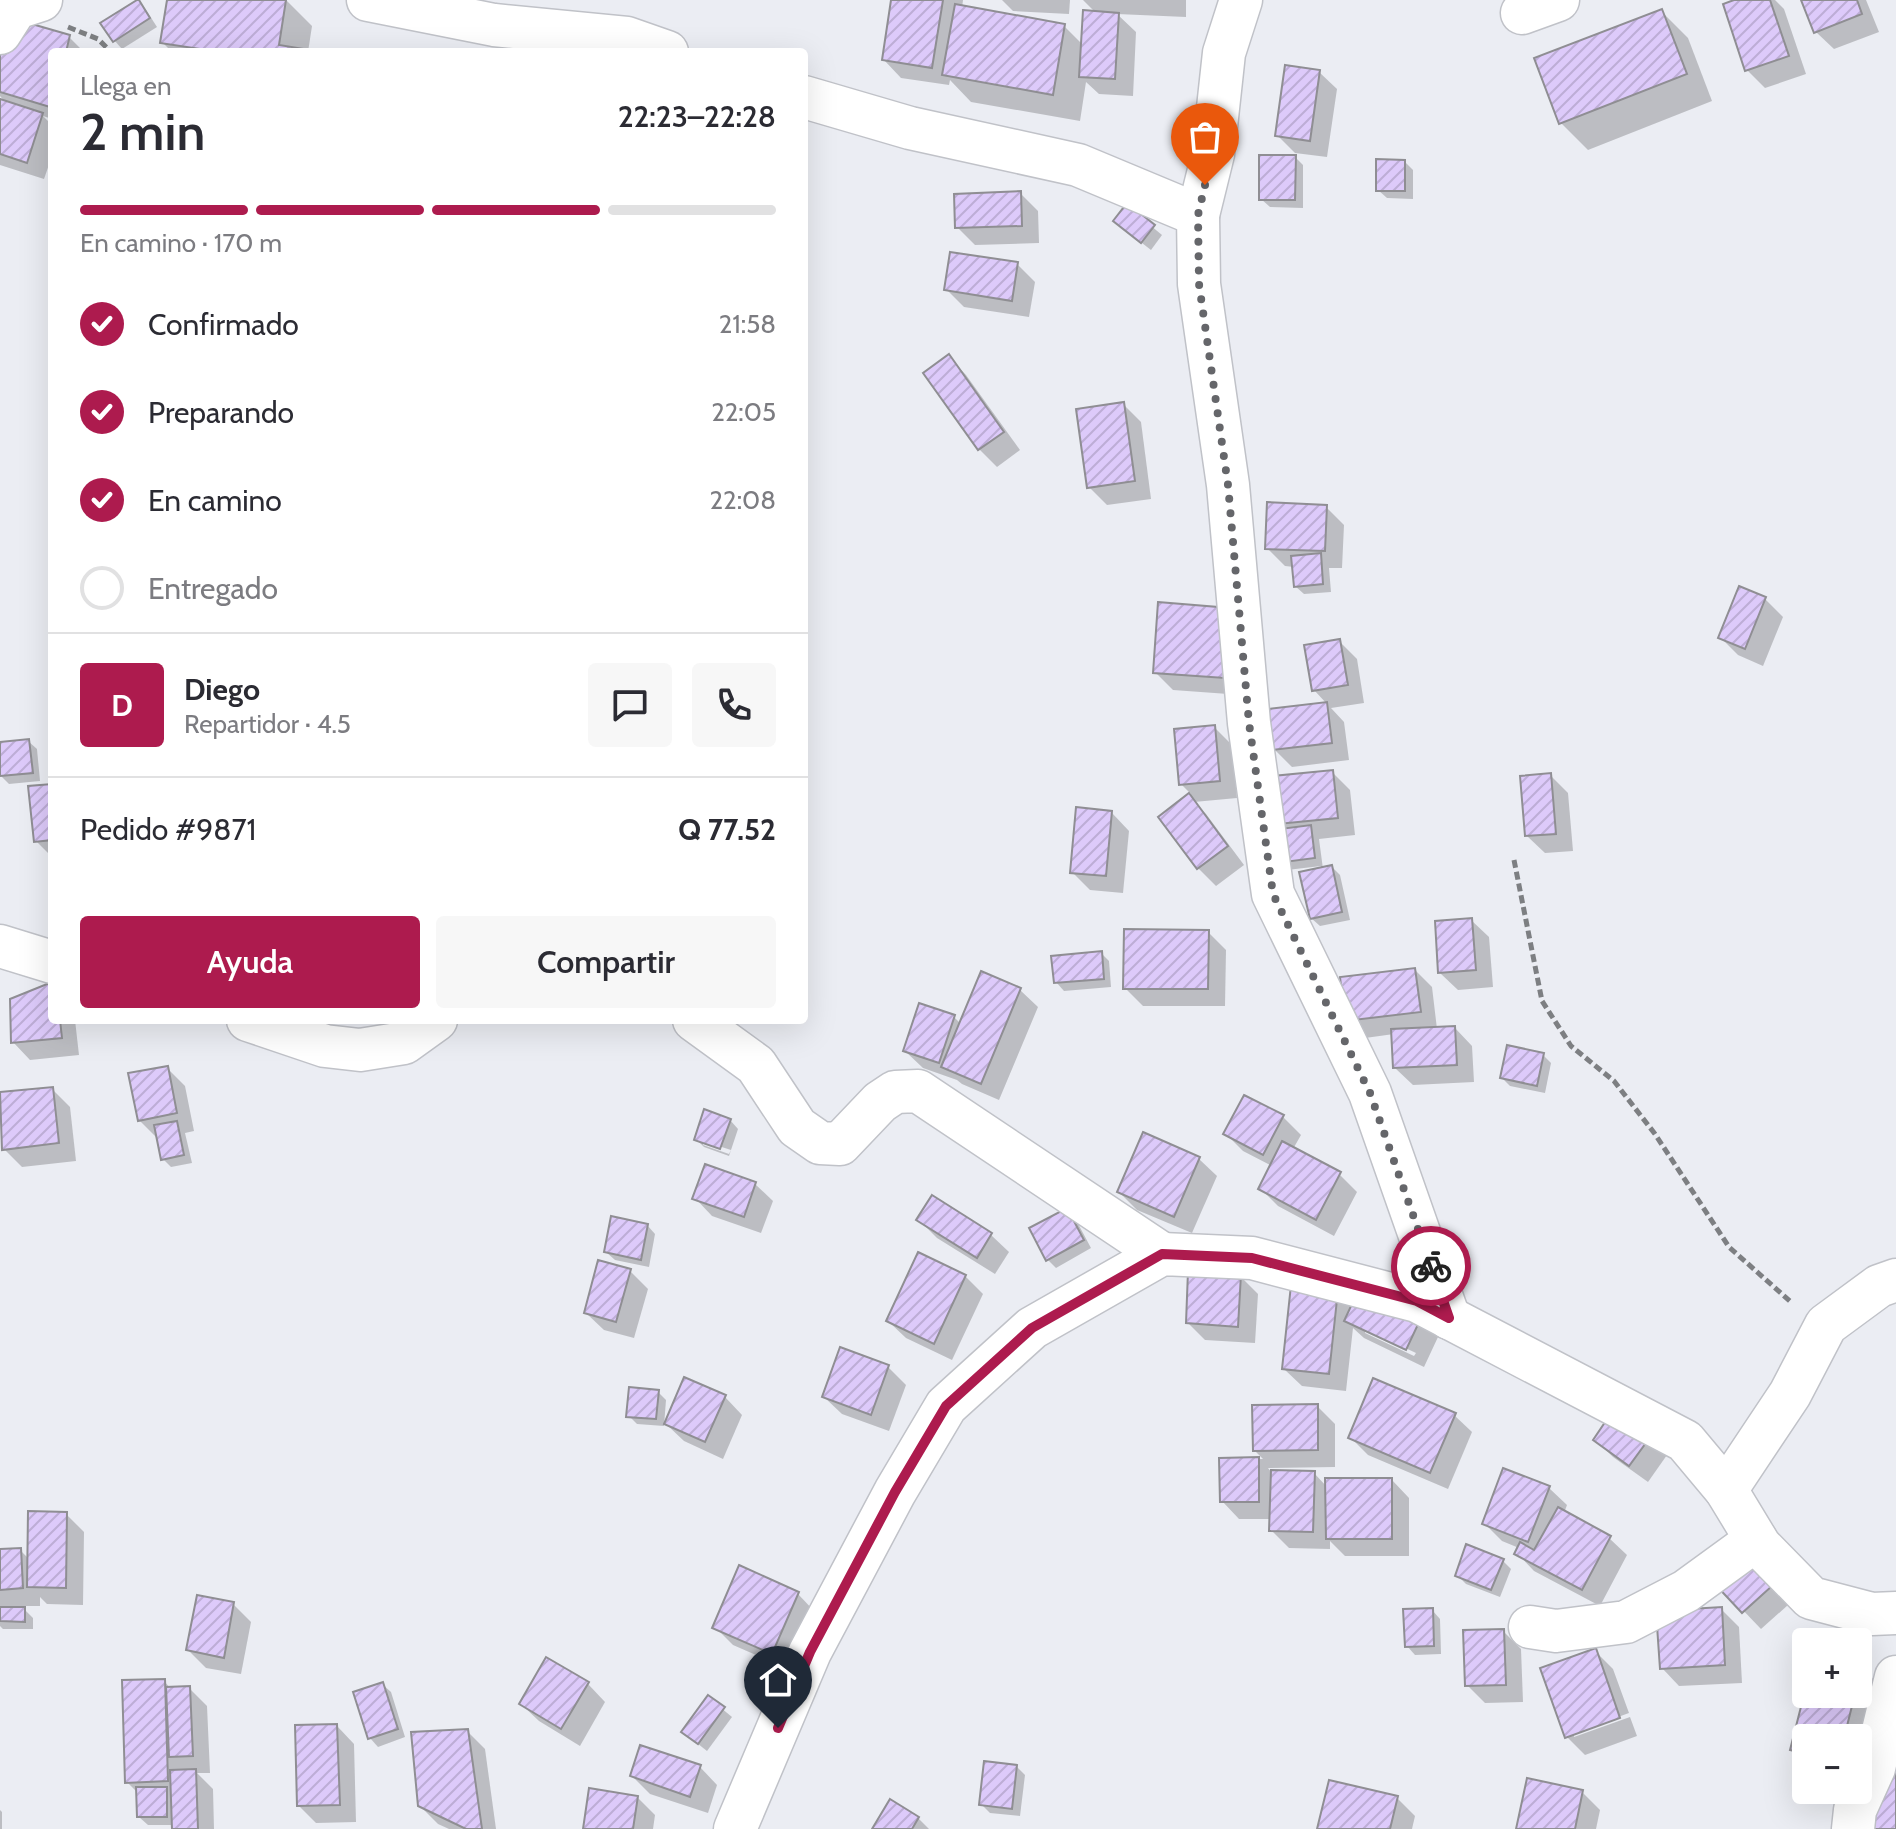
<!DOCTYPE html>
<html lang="es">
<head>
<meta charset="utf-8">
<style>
  :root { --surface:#fff; --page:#f7f7f7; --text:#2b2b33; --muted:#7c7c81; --line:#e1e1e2; --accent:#ad1b4e }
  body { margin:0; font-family:Cabin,sans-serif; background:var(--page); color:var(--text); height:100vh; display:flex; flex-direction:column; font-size:30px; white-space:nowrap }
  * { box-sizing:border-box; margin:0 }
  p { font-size:26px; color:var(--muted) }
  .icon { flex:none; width:44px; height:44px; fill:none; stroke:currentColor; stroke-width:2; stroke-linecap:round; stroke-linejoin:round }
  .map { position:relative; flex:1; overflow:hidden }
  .panel { position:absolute; left:48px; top:48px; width:760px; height:976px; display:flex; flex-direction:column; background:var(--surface); border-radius:8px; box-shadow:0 8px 32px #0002 }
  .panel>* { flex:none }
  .buttons { position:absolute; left:1792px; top:1628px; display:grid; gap:16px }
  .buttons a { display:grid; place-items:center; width:80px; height:80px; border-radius:8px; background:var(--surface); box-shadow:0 8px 32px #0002; font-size:40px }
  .pin { position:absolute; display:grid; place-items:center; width:68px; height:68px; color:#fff; margin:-82px -34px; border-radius:50% 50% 50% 0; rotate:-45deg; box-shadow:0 0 8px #0007 }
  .pin .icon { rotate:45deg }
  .courier { position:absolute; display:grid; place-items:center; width:80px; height:80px; margin:-40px; border:6px solid #ad1b4e; border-radius:50%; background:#fff; color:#222; box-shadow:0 2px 10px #0007 }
  .summary em { font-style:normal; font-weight:600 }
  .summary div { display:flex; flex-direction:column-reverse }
  .summary { display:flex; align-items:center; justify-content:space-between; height:136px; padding:0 32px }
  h1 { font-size:52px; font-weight:600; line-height:60px }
  .bar { display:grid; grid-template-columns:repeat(4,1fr); gap:12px 8px; align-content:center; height:96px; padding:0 32px }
  .bar i { height:10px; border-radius:6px; background:var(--line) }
  .bar .on { background:var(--accent) }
  .bar p { grid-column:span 4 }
  .line { display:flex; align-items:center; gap:20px; padding:0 32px; border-top:2px solid var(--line) }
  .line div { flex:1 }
  .round { display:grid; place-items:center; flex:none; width:84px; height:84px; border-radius:8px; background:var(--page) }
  ol { padding:0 32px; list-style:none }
  li { display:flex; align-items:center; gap:24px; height:88px }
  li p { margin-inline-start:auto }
  li .icon { padding:8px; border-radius:50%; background:var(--accent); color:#fff; stroke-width:4 }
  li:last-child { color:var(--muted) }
  li i { width:44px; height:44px; border:4px solid var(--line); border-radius:50% }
  .action { display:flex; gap:16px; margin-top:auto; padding:16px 32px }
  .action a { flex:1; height:92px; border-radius:8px; background:var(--accent); color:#fff; font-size:32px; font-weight:600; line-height:92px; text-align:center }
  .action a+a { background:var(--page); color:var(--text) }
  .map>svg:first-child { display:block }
</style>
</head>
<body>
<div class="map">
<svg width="1896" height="1829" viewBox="0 0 1896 1829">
  <defs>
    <pattern id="building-hatch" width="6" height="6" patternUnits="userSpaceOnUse" patternTransform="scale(2)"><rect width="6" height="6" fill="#ddcafa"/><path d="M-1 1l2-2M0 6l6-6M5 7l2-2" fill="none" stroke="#bdadd6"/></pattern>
  </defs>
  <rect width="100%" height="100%" fill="#ebedf3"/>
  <g fill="#0003" fill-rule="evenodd">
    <polygon points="169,0 286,0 312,26 308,52 172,52 162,42"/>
    <polygon points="893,0 963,0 962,8 1064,26 1083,45 1096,13 1083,0 1186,0 1186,17 1117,14 1136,32 1133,96 1099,94 1086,82 1080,121 971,102 950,80 949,85 901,78 884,60"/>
    <polygon points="1002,0 1070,0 1069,14 1013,11"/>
    <polygon points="1740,0 1775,0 1784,9 1806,74 1765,88 1747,70 1725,5"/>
    <polygon points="1803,0 1866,0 1879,32 1834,49 1816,32"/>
    <polygon points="138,2 146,10 157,27 122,49 114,40"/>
    <polygon points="1661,11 1688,38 1712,101 1588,150 1561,123"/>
    <polygon points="69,37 84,52 52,52 52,119 43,116 52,125 52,156 44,179 0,165 0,101 7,104 0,96 0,62"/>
    <polygon points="1319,72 1337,89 1327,157 1295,153 1277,135"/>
    <polygon points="1295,157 1303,165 1303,208 1270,207 1261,199"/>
    <polygon points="1405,162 1413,170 1413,199 1387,198 1378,190"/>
    <polygon points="1020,193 1038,211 1039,243 975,245 957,227"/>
    <polygon points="1127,206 1162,235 1151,250 1124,229"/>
    <polygon points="1017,264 1035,282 1029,317 964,307 946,289"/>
    <polygon points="949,357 966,375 1020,450 997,467 979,449"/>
    <polygon points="1123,404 1141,422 1151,499 1107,505 1089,487"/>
    <polygon points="1326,507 1344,525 1342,568 1329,568 1331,592 1304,594 1295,586 1294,567 1285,566 1267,548"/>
    <polygon points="1765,599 1783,617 1763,666 1738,655 1720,637"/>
    <polygon points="1160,604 1242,695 1173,690 1155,672"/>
    <polygon points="1339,641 1357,659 1364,703 1331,708 1344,722 1349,760 1292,767 1274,749 1327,704 1314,690"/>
    <polygon points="1214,727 1232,745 1237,798 1194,802 1206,814 1244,865 1216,886 1198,868 1160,818 1191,794 1181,784"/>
    <polygon points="28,741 37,749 40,781 9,784 1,776 0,744"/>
    <polygon points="1332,772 1350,790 1355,835 1319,839 1323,869 1332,867 1340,875 1350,920 1320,926 1311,918 1321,866 1287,870 1280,823"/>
    <polygon points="1550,775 1568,793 1573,851 1545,853 1527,836"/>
    <polygon points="52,786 52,857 36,841"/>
    <polygon points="1112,813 1129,831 1123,893 1090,890 1072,872"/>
    <polygon points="1471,920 1489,937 1493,987 1458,990 1440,973"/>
    <polygon points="1208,932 1226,950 1225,1006 1143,1006 1125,988"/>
    <polygon points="1101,953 1109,961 1111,987 1064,991 1056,982"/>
    <polygon points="1415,970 1432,987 1437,1029 1455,1028 1472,1046 1474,1082 1413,1085 1395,1068 1394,1034 1365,1038 1347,1020"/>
    <polygon points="52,984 52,1020 75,1020 79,1055 30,1060 13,1042"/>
    <polygon points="1020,990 1038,1007 999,1100 962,1084 957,1080 923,1068 905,1051 954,1017 961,1024"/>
    <polygon points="1543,1055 1551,1063 1545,1093 1510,1086 1502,1078"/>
    <polygon points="167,1068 185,1086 194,1131 185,1133 192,1163 171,1167 163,1159 157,1138 139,1120"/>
    <polygon points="52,1089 70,1107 76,1161 22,1167 4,1149 0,1094"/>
    <polygon points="1283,1117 1301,1135 1293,1149 1339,1174 1357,1192 1334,1236 1278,1206 1260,1188 1272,1166 1243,1151 1226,1134"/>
    <path d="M730,1120L738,1129L729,1156L704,1147L696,1139ZM703,1141L731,1150L729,1154L703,1145Z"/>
    <polygon points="1199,1159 1217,1176 1192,1233 1137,1210 1119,1192"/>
    <polygon points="755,1184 773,1201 761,1233 712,1216 695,1198"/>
    <polygon points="1075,1218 1091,1248 1056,1268 1048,1260 1032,1229"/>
    <polygon points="919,1220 991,1235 1009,1252 995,1274 937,1238"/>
    <polygon points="647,1225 655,1234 649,1267 615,1260 606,1252"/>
    <polygon points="630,1271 648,1289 634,1338 604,1330 586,1313"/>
    <polygon points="965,1276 983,1294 952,1360 906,1338 888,1321"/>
    <polygon points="1240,1276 1258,1294 1255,1343 1205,1340 1188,1323"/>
    <path d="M1337,1292L1353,1307L1420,1319L1438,1337L1424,1367L1364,1338L1353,1328L1346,1391L1302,1386L1284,1369ZM1365,1329L1416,1353L1414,1356L1365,1333Z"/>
    <polygon points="888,1367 906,1385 889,1431 842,1414 824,1397"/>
    <polygon points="658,1392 666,1400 664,1426 637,1424 629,1416"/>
    <polygon points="725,1397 742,1415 723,1459 684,1441 666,1424"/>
    <polygon points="1317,1406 1335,1424 1335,1467 1268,1468 1272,1473 1314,1473 1327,1487 1392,1480 1409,1498 1409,1556 1345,1556 1330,1541 1330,1549 1289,1548 1272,1531 1272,1519 1239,1519 1222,1501 1221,1460 1263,1459 1255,1451"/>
    <polygon points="1614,1412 1667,1455 1648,1482 1613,1457 1595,1439"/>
    <polygon points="1454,1415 1472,1432 1448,1489 1368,1455 1350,1437"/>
    <polygon points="1549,1488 1567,1505 1564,1513 1609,1538 1627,1555 1600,1606 1534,1571 1517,1553 1519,1548 1502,1541 1484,1523"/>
    <polygon points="66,1514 84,1532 83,1605 47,1604 40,1597 40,1606 21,1606 33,1618 33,1629 3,1629 0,1626 0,1551 20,1550 29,1559"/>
    <polygon points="1503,1561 1511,1569 1500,1597 1466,1584 1457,1575"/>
    <polygon points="1760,1575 1788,1605 1761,1629 1716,1582"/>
    <polygon points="798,1594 815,1612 790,1670 733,1645 715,1627"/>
    <polygon points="233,1604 251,1622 241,1674 206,1668 188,1650"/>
    <polygon points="1721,1609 1739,1627 1742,1683 1679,1686 1662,1668"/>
    <polygon points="1432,1610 1440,1619 1441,1654 1415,1655 1407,1646"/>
    <polygon points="1503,1631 1521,1649 1523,1702 1485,1703 1467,1685"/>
    <polygon points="1595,1651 1613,1669 1629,1713 1574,1733 1574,1737 1630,1717 1637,1736 1585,1755 1567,1737"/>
    <polygon points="1858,1666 1861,1667 1879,1685 1858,1769 1858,1738 1806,1738 1806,1764 1792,1750 1806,1694 1858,1694"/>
    <polygon points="164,1681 171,1689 189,1688 207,1706 210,1773 197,1773 213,1789 214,1829 174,1829 174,1825 148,1825 139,1817 138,1793 127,1782"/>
    <polygon points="382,1684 391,1692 405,1737 378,1747 370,1738"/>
    <polygon points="588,1684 605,1702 580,1746 539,1721 521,1704"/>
    <polygon points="709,1698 732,1717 707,1751 683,1732"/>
    <polygon points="337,1726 354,1744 356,1822 316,1823 298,1805"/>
    <polygon points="467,1731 485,1749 496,1829 449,1829 438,1824 420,1806"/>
    <polygon points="1016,1766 1025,1775 1020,1816 990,1813 981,1804"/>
    <polygon points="700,1767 717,1785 708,1813 650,1794 632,1776"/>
    <polygon points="1582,1792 1600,1810 1596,1829 1518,1829"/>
    <polygon points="638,1798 655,1815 653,1829 585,1829"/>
    <polygon points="1397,1798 1415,1816 1412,1829 1319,1829"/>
    <polygon points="0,1810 2,1812 2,1829 0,1829"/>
    <polygon points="918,1818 929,1829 874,1829"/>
  </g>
  <g fill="url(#building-hatch)" stroke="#8f8e93" stroke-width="2">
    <polygon points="137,0 139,0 150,18 113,42 100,23"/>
    <polygon points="167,0 286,0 279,45 304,49 304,52 220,52 160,43"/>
    <polygon points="891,0 943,0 932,68 882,60"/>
    <polygon points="1734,0 1770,0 1789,56 1745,71 1723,4"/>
    <polygon points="1801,0 1857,0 1862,14 1814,33"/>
    <polygon points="955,4 1065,24 1053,95 942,75"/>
    <polygon points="1662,9 1687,74 1559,124 1534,58"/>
    <polygon points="1083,10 1119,13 1115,79 1079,77"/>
    <polygon points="11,18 70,35 66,52 52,52 52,98 50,107 0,92 0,55"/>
    <polygon points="1285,65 1320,70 1310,141 1275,136"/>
    <polygon points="0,99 43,113 27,163 0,154"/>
    <polygon points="1259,155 1296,155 1295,200 1259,200"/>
    <polygon points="1376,159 1405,160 1405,191 1376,191"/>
    <polygon points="1021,191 1022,226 955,228 954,194"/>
    <polygon points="1127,203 1155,225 1141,243 1113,221"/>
    <polygon points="950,252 1018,262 1012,301 944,290"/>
    <polygon points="949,354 1004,432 978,450 923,373"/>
    <polygon points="1124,402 1135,481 1087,488 1076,409"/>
    <polygon points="1267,502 1327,505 1325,551 1265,549"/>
    <polygon points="1321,553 1323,584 1294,587 1291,556"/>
    <polygon points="1739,586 1766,597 1745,649 1718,638"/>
    <polygon points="1158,602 1230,608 1225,678 1153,673"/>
    <polygon points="1340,639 1348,685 1312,691 1304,645"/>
    <polygon points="1327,702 1332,743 1272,750 1267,709"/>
    <polygon points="1215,725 1220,781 1179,785 1174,729"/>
    <polygon points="29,739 33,773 0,776 0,742"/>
    <polygon points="1333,770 1338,818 1278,824 1273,776"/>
    <polygon points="1551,773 1556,834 1525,836 1520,776"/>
    <polygon points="52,784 52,840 34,842 28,786"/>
    <polygon points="1189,793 1228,846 1197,869 1158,817"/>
    <polygon points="1076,807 1112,811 1106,876 1070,873"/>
    <polygon points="1311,825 1315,858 1277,863 1272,830"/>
    <polygon points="1332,865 1342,912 1310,919 1299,872"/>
    <polygon points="1472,918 1476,970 1438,973 1435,921"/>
    <polygon points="1124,929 1209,930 1208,989 1123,989"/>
    <polygon points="1102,951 1104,979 1054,983 1051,956"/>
    <polygon points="1415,968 1421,1012 1345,1021 1340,977"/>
    <polygon points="981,971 1021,988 981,1084 941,1067"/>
    <polygon points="52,982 52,1020 60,1020 62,1038 11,1043 10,999"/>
    <polygon points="919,1003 955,1015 939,1063 903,1051"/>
    <polygon points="1455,1026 1457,1065 1393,1068 1391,1029"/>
    <polygon points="1507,1045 1544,1053 1537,1086 1500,1078"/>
    <polygon points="168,1066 177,1113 138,1121 128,1073"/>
    <polygon points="53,1087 59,1143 2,1150 0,1092"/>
    <polygon points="1244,1095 1284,1115 1263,1155 1223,1134"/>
    <polygon points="704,1109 731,1119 720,1149 694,1140"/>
    <polygon points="177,1121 184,1155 161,1160 154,1125"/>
    <polygon points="1143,1132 1200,1157 1174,1217 1117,1192"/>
    <polygon points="1282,1141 1341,1172 1316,1220 1258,1189"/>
    <polygon points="705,1164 756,1182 744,1217 692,1199"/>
    <polygon points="932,1195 992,1233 977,1258 916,1220"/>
    <polygon points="1067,1208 1084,1240 1046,1261 1029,1228"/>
    <polygon points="611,1216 648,1224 641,1260 604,1252"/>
    <polygon points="918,1252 966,1275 934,1344 886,1321"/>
    <polygon points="598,1260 631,1269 616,1322 584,1313"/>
    <polygon points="1188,1271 1241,1274 1238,1327 1186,1323"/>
    <polygon points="1291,1285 1338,1290 1329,1374 1282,1369"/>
    <polygon points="1359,1289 1421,1318 1406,1350 1344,1321"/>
    <polygon points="840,1347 889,1365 871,1415 822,1397"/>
    <polygon points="684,1377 726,1395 705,1442 664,1424"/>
    <polygon points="1373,1378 1456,1413 1430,1473 1348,1438"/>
    <polygon points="629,1387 659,1390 656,1419 626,1417"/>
    <polygon points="1318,1404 1318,1450 1253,1451 1252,1405"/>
    <polygon points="1614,1409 1651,1436 1629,1466 1593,1440"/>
    <polygon points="1259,1457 1259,1502 1220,1502 1219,1458"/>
    <polygon points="1503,1468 1550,1486 1528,1542 1482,1524"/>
    <polygon points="1271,1470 1315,1471 1313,1532 1269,1531"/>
    <polygon points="1325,1478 1392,1478 1392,1539 1326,1539"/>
    <polygon points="1558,1507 1611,1536 1582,1590 1514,1554 1520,1542 1534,1550"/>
    <polygon points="28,1511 67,1512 66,1588 27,1587"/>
    <polygon points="1466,1544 1504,1559 1491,1590 1455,1576"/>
    <polygon points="21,1548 23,1588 0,1590 0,1549"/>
    <polygon points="1743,1555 1772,1586 1742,1613 1713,1582"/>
    <polygon points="739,1565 799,1592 772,1654 712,1628"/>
    <polygon points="197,1595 234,1602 224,1658 186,1650"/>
    <polygon points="0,1607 25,1607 25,1622 0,1621"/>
    <polygon points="1722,1607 1725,1665 1660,1669 1656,1611"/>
    <polygon points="1433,1608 1434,1646 1405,1647 1403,1609"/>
    <polygon points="1504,1629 1506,1685 1465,1686 1463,1630"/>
    <polygon points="1596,1648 1620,1718 1565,1738 1540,1668"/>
    <polygon points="546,1657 589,1682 561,1729 519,1704"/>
    <polygon points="165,1679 168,1781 125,1783 122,1680"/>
    <polygon points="383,1682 398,1729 368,1739 353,1692"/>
    <polygon points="190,1686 193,1756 169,1757 166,1687"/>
    <polygon points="1806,1687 1806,1694 1855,1694 1844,1738 1806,1738 1806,1754 1790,1750"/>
    <polygon points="708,1695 725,1707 698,1744 681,1732"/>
    <polygon points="337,1724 340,1805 297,1806 295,1725"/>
    <polygon points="468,1729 482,1829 466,1829 418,1806 411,1732"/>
    <polygon points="640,1745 701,1765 690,1797 630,1776"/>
    <polygon points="984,1761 1017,1765 1012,1809 979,1805"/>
    <polygon points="1896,1767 1896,1829 1873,1829 1867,1826"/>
    <polygon points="196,1769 198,1829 172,1829 170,1770"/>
    <polygon points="1527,1778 1583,1790 1575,1829 1516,1829"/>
    <polygon points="1329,1780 1398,1796 1390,1829 1317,1829"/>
    <polygon points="136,1787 167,1787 167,1817 137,1817"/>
    <polygon points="589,1788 638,1796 633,1829 583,1829"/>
    <polygon points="890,1799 919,1817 912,1829 872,1829"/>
  </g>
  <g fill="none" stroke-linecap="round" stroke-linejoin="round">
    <g stroke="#c0c2c8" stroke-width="45">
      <g id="minor">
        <polyline points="368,0 494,25 627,38 667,52"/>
        <polyline points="1522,13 1558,0"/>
        <polyline points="0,33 16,8 41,0"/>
        <polyline points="804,97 910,128 1078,165 1198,215 1199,284 1228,485 1249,723 1273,894 1370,1093 1449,1318"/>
        <polyline points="1198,215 1213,154 1224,53 1241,0"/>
        <polyline points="0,946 52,962"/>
        <polyline points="248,1020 325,1046 360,1050 404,1043 436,1020"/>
        <polyline points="694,1020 756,1065 797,1127 820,1143 840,1144 880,1102 895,1092 918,1091 1162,1254"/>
        <polyline points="1726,1490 1790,1394 1826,1325 1879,1286 1896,1280"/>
        <polyline points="1530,1627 1556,1631 1626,1622 1686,1591 1756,1540"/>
        <polyline points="735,1829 810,1652 895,1492 946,1406 1032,1328 1162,1254 1252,1258 1417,1301 1685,1441 1726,1490 1760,1546 1811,1598 1872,1614 1896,1613"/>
        <polyline points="1853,1829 1855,1810 1874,1768 1896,1677"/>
      </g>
    </g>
    <g stroke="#7d7f82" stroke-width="5" stroke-dasharray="8 4" stroke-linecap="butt">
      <polyline points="68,27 98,39 111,52"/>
      <polyline points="1514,860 1542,1001 1571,1046 1614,1081 1655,1134 1729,1247 1792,1303"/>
    </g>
    <use href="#minor" stroke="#fff" stroke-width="42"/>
  </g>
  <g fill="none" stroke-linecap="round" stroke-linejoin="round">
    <polyline stroke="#65666a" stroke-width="8" stroke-dasharray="0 14.4" points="1205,185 1198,215 1199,284 1228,485 1249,723 1273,894 1370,1093 1431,1266"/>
    <polyline stroke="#ad1b4e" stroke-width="10" points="778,1728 810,1652 895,1492 946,1406 1032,1328 1162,1254 1252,1258 1417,1301 1449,1318 1431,1266"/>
  </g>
</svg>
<div class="buttons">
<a>+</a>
<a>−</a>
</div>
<div class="pin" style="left:1205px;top:185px;background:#ea580c"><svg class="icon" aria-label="bag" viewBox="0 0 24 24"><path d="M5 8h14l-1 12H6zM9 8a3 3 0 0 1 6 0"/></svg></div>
<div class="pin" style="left:778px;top:1728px;background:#1f2937"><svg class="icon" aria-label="home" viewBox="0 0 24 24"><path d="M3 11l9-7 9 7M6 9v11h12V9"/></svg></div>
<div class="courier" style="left:1431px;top:1266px"><svg class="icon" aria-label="bike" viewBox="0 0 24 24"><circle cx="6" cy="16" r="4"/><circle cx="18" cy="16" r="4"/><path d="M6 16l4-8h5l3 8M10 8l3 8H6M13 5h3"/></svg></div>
<section class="panel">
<div class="summary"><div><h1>2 min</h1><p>Llega en</p></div><em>22:23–22:28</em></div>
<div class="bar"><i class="on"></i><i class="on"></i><i class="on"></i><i></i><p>En camino · 170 m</p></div>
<ol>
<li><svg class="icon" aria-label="check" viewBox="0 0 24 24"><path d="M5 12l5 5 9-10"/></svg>Confirmado<p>21:58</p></li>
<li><svg class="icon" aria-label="check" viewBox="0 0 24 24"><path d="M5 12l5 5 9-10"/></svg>Preparando<p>22:05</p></li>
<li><svg class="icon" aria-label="check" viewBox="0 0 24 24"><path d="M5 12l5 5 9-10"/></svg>En camino<p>22:08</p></li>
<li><i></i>Entregado</li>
</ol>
<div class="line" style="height:144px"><b class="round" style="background:var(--accent);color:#fff">D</b><div><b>Diego</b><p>Repartidor · 4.5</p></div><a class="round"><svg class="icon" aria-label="chat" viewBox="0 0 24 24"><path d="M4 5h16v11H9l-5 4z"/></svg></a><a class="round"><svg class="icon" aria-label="phone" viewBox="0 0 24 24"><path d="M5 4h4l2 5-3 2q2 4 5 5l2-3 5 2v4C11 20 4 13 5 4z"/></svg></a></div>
<div class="line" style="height:104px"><div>Pedido #9871</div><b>Q 77.52</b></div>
<div class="action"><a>Ayuda</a><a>Compartir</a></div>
</section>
</div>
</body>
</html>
